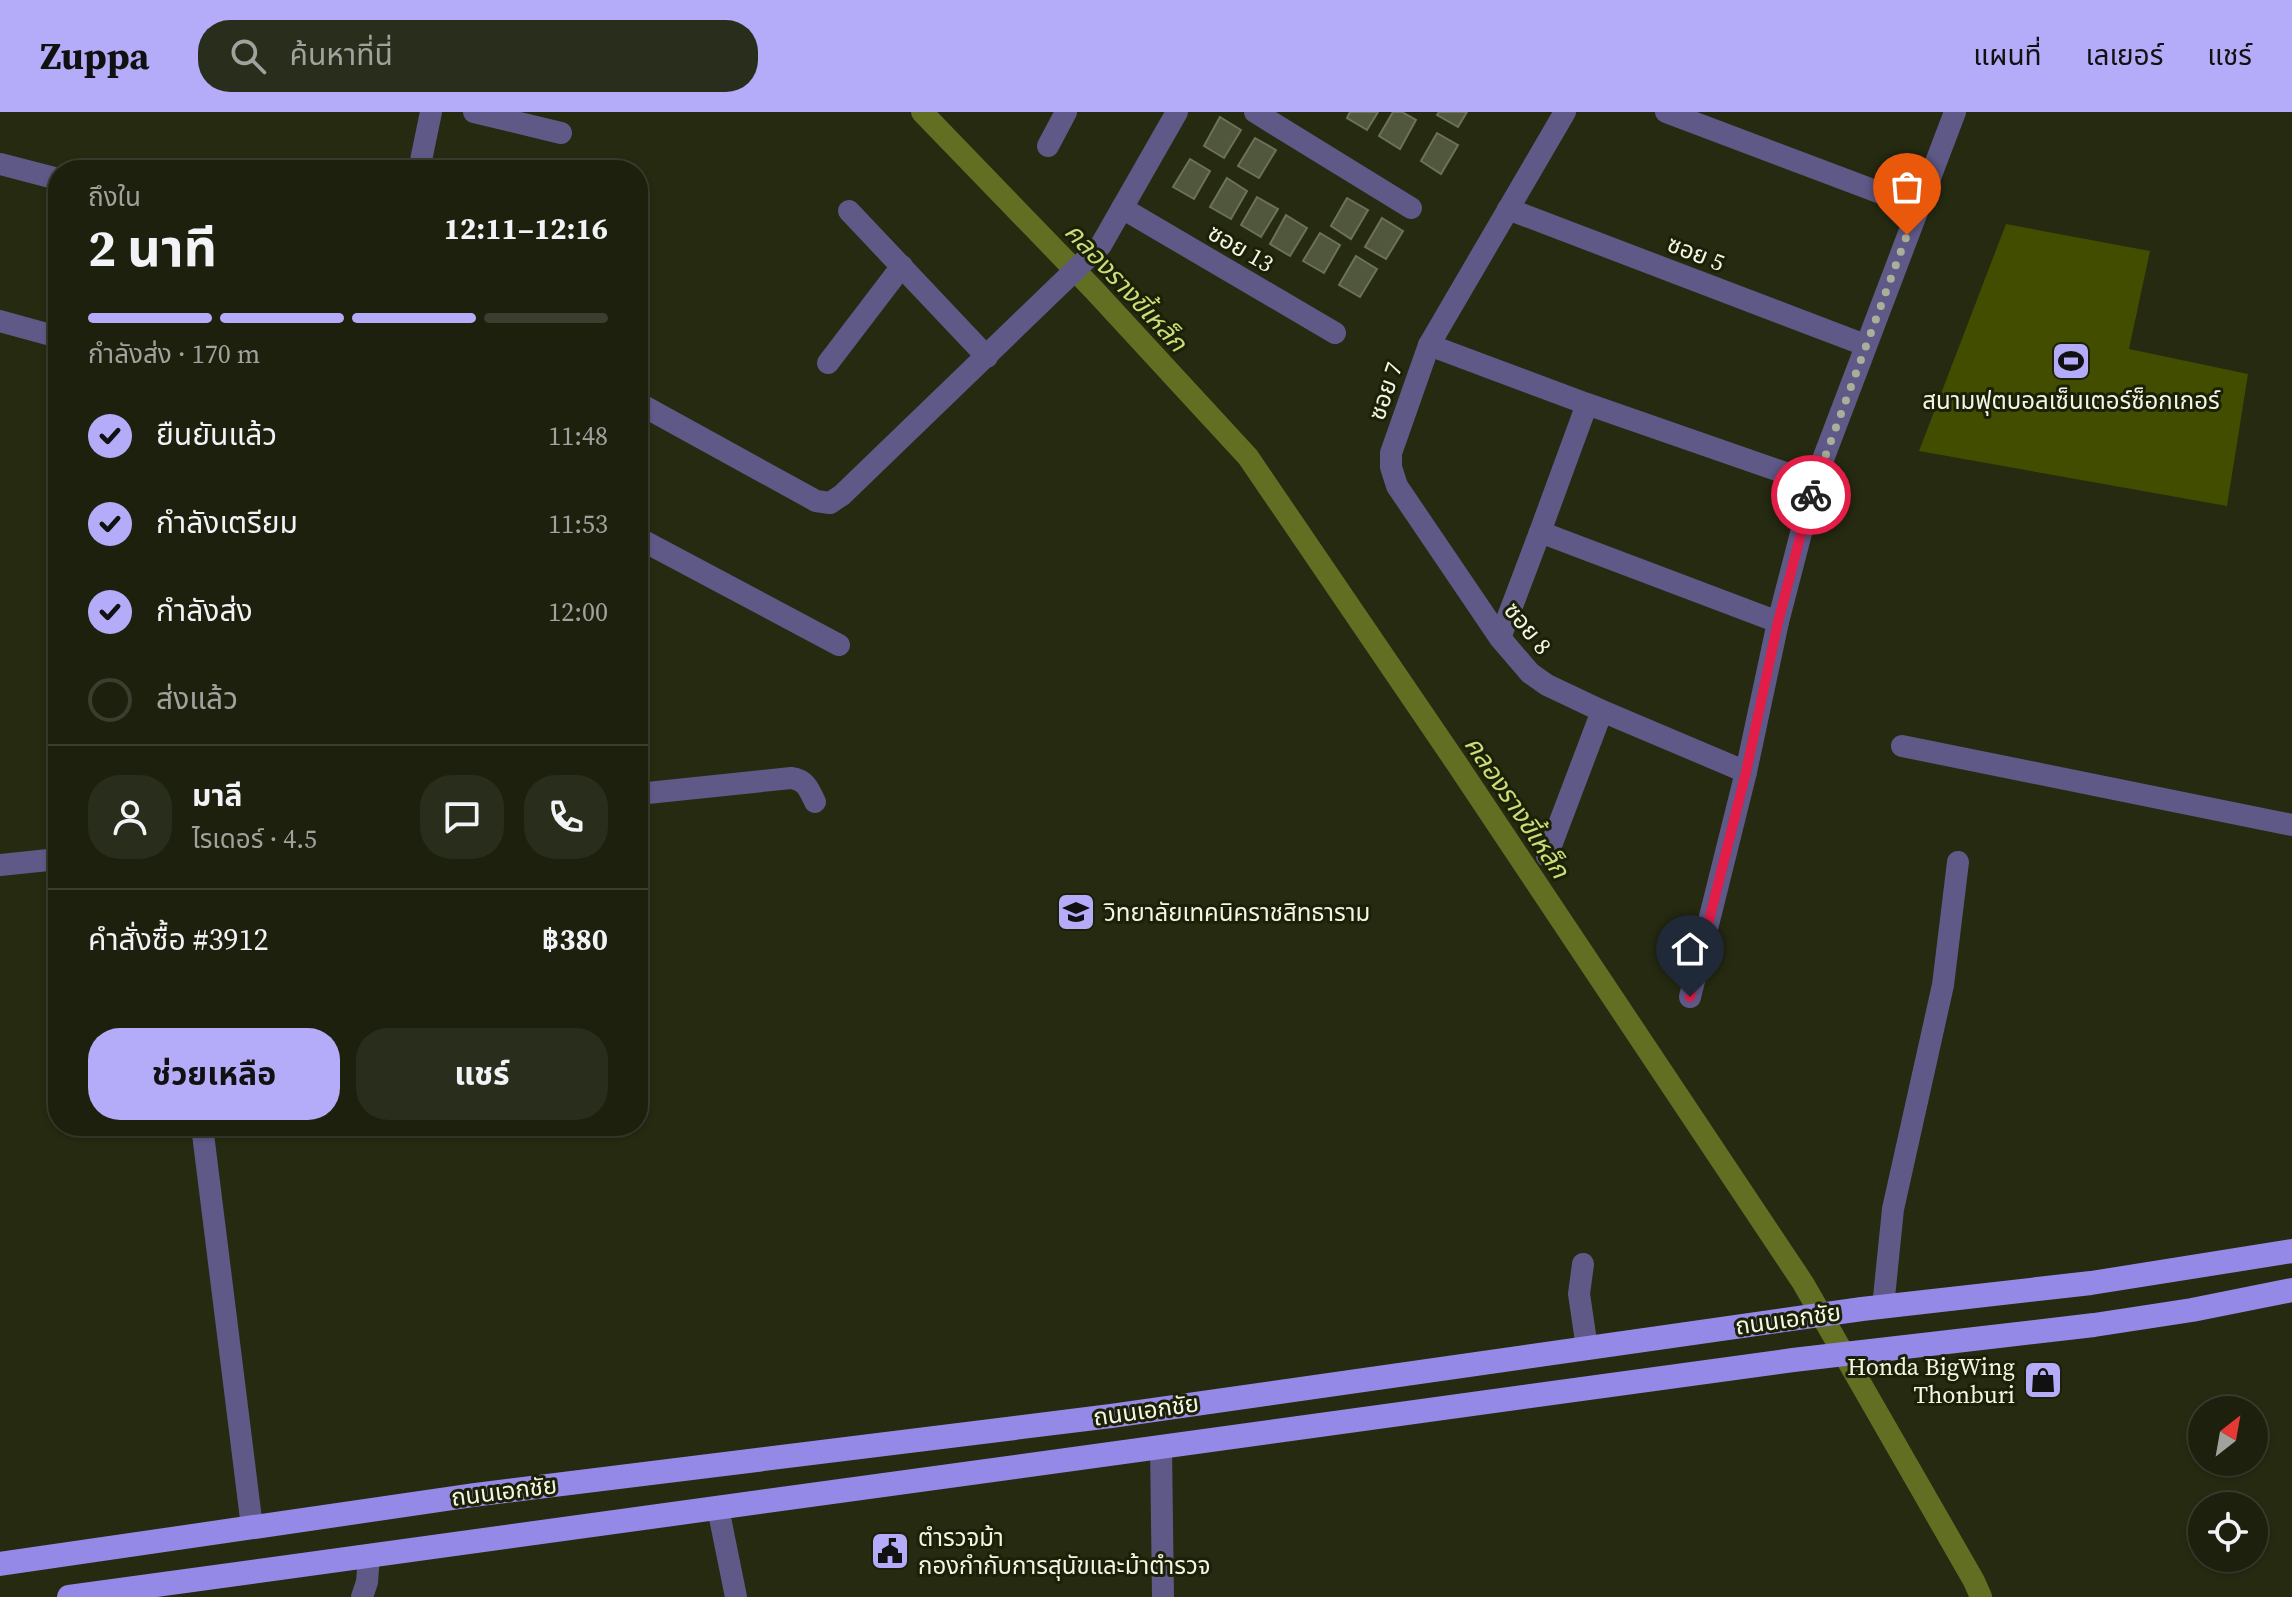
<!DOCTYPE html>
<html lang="th">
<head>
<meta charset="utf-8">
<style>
  :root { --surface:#1c200d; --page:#292d1b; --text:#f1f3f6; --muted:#a0a39d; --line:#3a3e2e; --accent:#b4acf9 }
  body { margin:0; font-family:"Source Serif 4","Noto Sans Thai",serif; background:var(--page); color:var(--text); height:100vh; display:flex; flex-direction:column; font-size:30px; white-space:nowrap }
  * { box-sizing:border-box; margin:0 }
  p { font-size:26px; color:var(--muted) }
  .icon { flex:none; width:44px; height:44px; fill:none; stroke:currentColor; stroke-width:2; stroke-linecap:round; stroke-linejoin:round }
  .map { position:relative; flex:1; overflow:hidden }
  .side { position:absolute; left:48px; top:48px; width:600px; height:976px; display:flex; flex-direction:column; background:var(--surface); border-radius:32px; box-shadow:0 2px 6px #0004,0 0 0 2px var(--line) }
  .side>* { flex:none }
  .needle { width:52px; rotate:31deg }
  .fabs { position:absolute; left:2188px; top:1284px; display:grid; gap:16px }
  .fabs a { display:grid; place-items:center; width:80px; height:80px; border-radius:50%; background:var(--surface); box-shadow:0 2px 6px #0004,0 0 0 2px var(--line); font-size:40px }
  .pin { position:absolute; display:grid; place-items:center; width:68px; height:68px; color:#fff; margin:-82px -34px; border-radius:50% 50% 50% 0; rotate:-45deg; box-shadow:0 0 8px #0007 }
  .pin .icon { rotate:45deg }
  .courier { position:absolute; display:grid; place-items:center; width:80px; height:80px; margin:-40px; border:6px solid #e11d48; border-radius:50%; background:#fff; color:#222; box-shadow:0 2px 10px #0007 }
  .headline em { font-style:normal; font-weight:700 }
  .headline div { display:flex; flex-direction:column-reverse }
  .headline { display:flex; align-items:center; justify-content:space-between; height:136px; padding:0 40px }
  h1 { font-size:52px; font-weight:700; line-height:60px }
  .bar { display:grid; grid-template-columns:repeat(4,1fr); gap:12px 8px; align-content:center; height:96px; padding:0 40px }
  .bar i { height:10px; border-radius:6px; background:var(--line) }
  .bar .on { background:var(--accent) }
  .bar p { grid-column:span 4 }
  .line { display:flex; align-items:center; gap:20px; padding:0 40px; border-top:2px solid var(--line) }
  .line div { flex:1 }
  .round { display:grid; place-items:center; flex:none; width:84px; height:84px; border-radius:32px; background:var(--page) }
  ol { padding:0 40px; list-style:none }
  li { display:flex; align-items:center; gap:24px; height:88px }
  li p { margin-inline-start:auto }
  li .icon { padding:8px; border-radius:50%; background:var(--accent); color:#111; stroke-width:4 }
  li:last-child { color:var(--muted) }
  li i { width:44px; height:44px; border:4px solid var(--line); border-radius:50% }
  .primary-button { display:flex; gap:16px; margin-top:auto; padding:16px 40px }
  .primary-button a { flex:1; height:92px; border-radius:32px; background:var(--accent); color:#111; font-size:32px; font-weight:700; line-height:92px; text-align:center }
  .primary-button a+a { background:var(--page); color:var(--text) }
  header { display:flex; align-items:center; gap:48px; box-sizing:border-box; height:112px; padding:0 40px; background:var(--accent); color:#111 }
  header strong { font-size:38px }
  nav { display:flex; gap:44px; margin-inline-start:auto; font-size:28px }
  .search { width:560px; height:72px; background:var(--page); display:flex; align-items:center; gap:20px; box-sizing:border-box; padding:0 28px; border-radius:32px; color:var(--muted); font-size:30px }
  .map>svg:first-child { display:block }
</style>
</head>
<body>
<header>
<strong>Zuppa</strong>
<div class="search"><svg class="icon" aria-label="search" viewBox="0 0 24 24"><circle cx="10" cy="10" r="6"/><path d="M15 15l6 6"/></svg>ค้นหาที่นี่</div>
<nav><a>แผนที่</a><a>เลเยอร์</a><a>แชร์</a></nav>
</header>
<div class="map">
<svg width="2292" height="1485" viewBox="0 0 2292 1485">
  <rect width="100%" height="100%" fill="#252a11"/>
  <polygon fill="#424d00" points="2006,112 2150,139 2129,237 2248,262 2227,394 1919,339"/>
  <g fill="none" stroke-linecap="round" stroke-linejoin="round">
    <polyline stroke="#626f23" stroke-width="22" points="922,0 1094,178 1248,345 1457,652 1803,1171 1974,1469 1981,1485"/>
  </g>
  <g fill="#50573c" stroke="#6b7256" stroke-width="2">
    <polygon points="1350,0 1378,0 1367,18 1347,6"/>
    <polygon points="1393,0 1402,0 1416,8 1400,37 1379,24"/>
    <polygon points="1439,0 1467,0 1458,15 1437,3"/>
    <polygon points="1220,5 1241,18 1224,46 1204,34"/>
    <polygon points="1437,21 1458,33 1441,62 1421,49"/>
    <polygon points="1255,26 1276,38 1259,66 1238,54"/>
    <polygon points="1190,47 1210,59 1194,87 1173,75"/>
    <polygon points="1227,66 1247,79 1231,107 1210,95"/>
    <polygon points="1257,85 1278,97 1261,125 1241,113"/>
    <polygon points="1347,86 1368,98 1351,127 1331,114"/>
    <polygon points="1286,103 1307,116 1290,144 1270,132"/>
    <polygon points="1382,106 1403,119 1386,147 1365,135"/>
    <polygon points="1320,121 1340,133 1324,161 1303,149"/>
    <polygon points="1356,144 1377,157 1360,185 1339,173"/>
  </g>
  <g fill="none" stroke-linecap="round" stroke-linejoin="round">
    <g stroke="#5e5987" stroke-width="22">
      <polyline points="474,0 561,21"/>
      <polyline points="1255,0 1411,96"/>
      <polyline points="1565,0 1429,233 1391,341 1391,355 1397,374 1500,526 1530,561 1547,573 1602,599 1746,660"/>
      <polyline points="1666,0 1918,95"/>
      <polyline points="1048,34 1066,0"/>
      <polyline points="0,52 58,67"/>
      <polyline points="419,58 431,0"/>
      <polyline points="1122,96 1335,221"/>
      <polyline points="1508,97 1865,233"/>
      <polyline points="849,99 987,245"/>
      <polyline points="0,209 58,225"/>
      <polyline points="1429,233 1587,292 1814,371"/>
      <polyline points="828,251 902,154"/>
      <polyline points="638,291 816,389 830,391 842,383 1101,133 1177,0"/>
      <polyline points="1587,292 1540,420 1778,510"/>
      <polyline points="638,426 839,533"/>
      <polyline points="1500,526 1540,420"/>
      <polyline points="1902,634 2292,713"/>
      <path d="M638,682L791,666C806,668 809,677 815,690"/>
      <polyline points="1547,744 1602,599"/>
      <polyline points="0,753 58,747"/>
      <polyline points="1690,885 1746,660 1778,510 1814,371 1955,0"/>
      <polyline points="202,1014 252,1415"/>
      <polyline points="1583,1152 1579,1182 1587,1236"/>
      <polyline points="1883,1195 1893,1097 1943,873 1958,750"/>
      <polyline points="1161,1335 1163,1485"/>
      <polyline points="718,1396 736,1485"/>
      <polyline points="362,1485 367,1470 369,1444"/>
    </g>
    <g stroke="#9589e7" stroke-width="24">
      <polyline points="0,1452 474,1383 1111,1304 1862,1197 2091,1171 2292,1139"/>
      <polyline points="69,1485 1793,1248 2094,1213 2192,1198 2292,1178"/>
    </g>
  </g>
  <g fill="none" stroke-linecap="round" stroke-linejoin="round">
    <polyline stroke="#aaaf9b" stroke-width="8" stroke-dasharray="0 14.4" points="1811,383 1907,123"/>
    <polyline stroke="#e11d48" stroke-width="10" points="1690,885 1746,660 1778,510 1811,383"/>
  </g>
  <defs>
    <g id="stadium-square" transform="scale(2)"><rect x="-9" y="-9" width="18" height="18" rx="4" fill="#b4acf9" stroke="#1c2007"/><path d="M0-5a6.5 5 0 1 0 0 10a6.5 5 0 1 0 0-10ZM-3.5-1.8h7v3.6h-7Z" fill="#111"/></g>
    <g id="university-square" transform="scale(2)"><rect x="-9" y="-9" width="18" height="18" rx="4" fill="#b4acf9" stroke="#1c2007"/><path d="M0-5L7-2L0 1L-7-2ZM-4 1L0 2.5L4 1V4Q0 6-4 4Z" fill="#111"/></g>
    <g id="shop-square" transform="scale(2)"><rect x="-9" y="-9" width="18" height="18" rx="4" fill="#b4acf9" stroke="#1c2007"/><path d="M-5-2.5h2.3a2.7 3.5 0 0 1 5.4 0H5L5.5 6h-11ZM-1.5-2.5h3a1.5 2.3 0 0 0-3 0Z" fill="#111"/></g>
    <g id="civic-square" transform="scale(2)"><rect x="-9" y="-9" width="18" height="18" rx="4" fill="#b4acf9" stroke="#1c2007"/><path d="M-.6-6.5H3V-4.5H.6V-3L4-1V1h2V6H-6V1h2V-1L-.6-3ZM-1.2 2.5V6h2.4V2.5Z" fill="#111"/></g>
  </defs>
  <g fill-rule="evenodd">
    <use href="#stadium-square" x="2071" y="249"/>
    <use href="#university-square" x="1076" y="800"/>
    <use href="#shop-square" x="2043" y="1268"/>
    <use href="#civic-square" x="890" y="1439"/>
  </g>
  <g text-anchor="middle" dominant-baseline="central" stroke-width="6" stroke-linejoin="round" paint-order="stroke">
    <g font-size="24" fill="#f1f6e6" stroke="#1c2007">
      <text transform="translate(1241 136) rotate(30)">ซอย 13</text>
      <text transform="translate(1696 141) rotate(21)">ซอย 5</text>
      <text transform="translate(1385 279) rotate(-71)">ซอย 7</text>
      <text transform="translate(1528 516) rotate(51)">ซอย 8</text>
      <text transform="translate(1788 1207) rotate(-8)">ถนนเอกชัย</text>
      <text transform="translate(1146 1298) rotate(-8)">ถนนเอกชัย</text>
      <text transform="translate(504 1379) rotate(-7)">ถนนเอกชัย</text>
    </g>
    <g font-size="24" fill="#f1f6e6" stroke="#1c2007" text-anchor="start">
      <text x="2071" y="288" text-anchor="middle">สนามฟุตบอลเซ็นเตอร์ซ็อกเกอร์</text>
      <text x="1104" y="800">วิทยาลัยเทคนิคราชสิทธาราม</text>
      <text x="2015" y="1254" text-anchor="end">Honda BigWing<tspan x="2015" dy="28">Thonburi</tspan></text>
      <text x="918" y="1425">ตำรวจม้า<tspan x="918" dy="28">กองกำกับการสุนัขและม้าตำรวจ</tspan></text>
    </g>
    <g font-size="26" font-style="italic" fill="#c9de77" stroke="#1c2007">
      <text transform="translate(1126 175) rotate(47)">คลองรางขี้เหล็ก</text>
      <text transform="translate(1517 695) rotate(56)">คลองรางขี้เหล็ก</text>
    </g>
  </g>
</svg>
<div class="fabs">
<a><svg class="needle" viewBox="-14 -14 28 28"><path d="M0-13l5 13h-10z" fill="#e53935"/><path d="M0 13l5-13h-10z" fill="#a0a39d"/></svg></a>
<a><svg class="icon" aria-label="locate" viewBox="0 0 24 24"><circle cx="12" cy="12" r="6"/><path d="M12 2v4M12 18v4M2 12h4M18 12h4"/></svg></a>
</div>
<div class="pin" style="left:1907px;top:123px;background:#ea580c"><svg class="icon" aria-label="bag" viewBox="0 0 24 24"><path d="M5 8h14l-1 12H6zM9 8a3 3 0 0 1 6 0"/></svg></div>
<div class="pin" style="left:1690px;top:885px;background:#1f2937"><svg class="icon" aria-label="home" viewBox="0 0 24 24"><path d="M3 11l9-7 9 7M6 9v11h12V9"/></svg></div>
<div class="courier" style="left:1811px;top:383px"><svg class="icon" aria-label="bike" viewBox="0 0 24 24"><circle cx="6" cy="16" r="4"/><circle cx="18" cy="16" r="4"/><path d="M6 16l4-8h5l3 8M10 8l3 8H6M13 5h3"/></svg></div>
<section class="side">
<div class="headline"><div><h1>2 นาที</h1><p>ถึงใน</p></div><em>12:11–12:16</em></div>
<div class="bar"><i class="on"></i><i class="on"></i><i class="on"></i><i></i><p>กำลังส่ง · 170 m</p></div>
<ol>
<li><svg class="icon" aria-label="check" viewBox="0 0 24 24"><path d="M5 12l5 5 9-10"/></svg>ยืนยันแล้ว<p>11:48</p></li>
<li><svg class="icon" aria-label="check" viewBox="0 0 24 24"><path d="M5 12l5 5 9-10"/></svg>กำลังเตรียม<p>11:53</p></li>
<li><svg class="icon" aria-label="check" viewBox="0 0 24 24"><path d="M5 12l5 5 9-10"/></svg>กำลังส่ง<p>12:00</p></li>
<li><i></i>ส่งแล้ว</li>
</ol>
<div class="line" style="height:144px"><a class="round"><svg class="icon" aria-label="person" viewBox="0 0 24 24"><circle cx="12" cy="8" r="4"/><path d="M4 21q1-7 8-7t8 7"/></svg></a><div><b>มาลี</b><p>ไรเดอร์ · 4.5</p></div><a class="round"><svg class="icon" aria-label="chat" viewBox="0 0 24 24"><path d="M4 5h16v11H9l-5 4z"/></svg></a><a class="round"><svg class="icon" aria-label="phone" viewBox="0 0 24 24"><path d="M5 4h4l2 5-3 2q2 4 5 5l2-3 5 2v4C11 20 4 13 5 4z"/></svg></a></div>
<div class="line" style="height:104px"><div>คำสั่งซื้อ #3912</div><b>฿380</b></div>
<div class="primary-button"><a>ช่วยเหลือ</a><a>แชร์</a></div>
</section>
</div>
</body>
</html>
